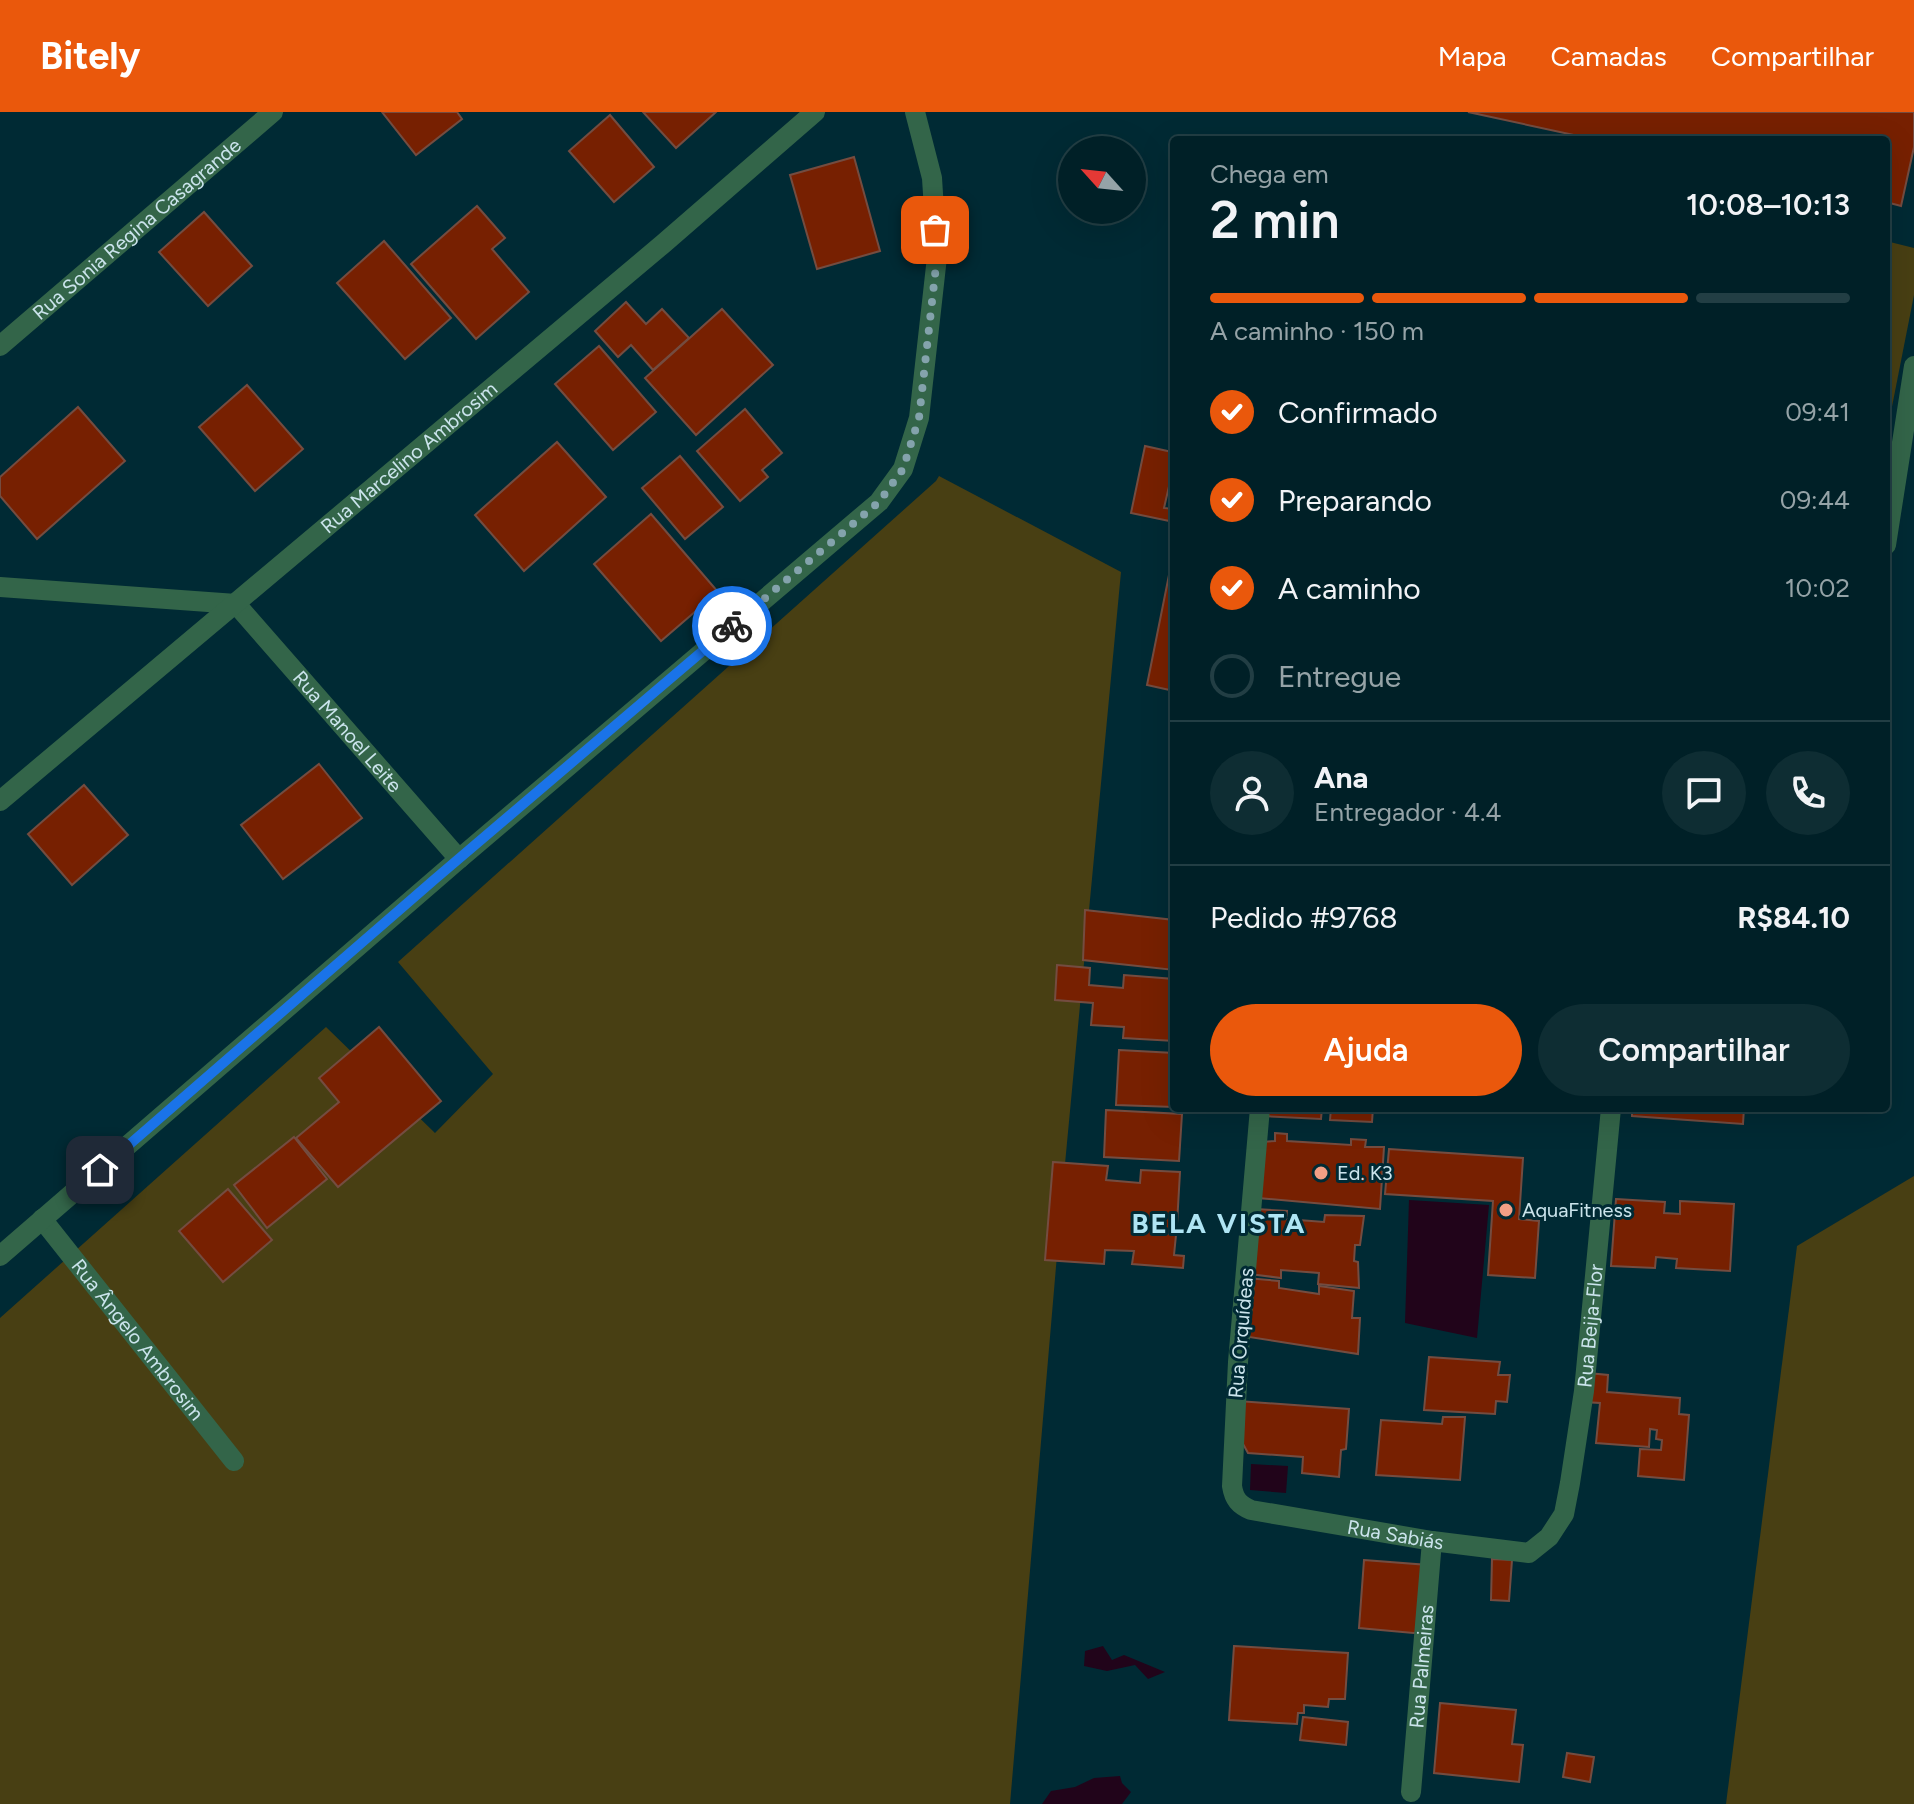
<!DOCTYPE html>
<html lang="pt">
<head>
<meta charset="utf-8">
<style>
  :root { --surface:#002027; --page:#0e2d33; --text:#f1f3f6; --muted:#95a3a7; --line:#223e44; --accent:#ea580c }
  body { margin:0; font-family:Figtree,sans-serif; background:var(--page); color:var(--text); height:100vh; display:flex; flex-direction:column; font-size:30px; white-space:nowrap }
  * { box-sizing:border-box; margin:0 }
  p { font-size:26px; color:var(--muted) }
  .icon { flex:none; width:44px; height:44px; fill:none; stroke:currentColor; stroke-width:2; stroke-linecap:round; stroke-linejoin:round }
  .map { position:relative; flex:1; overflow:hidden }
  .details { position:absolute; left:1170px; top:24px; width:720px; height:976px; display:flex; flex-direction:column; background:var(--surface); border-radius:8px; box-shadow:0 8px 32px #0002,0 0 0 2px var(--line) }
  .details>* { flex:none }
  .needle { width:52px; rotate:297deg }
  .controls { position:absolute; left:1058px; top:24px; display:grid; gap:16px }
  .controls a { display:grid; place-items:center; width:88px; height:88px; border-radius:50%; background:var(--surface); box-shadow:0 8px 32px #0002,0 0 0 2px var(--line); font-size:40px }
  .pin { position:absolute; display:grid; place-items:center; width:68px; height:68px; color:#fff; margin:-34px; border-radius:16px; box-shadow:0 4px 12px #0006 }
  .courier { position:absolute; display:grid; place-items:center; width:80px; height:80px; margin:-40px; border:6px solid #1a73e8; border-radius:50%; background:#fff; color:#222; box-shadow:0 2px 10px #0007 }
  .head em { font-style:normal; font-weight:600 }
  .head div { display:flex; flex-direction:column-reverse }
  .head { display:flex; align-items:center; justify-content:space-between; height:136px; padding:0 40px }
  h1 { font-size:52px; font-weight:600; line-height:60px }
  .bar { display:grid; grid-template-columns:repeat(4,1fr); gap:12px 8px; align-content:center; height:96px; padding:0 40px }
  .bar i { height:10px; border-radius:6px; background:var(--line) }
  .bar .current { background:var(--accent) }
  .bar p { grid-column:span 4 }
  .line { display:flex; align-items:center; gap:20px; padding:0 40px; border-top:2px solid var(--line) }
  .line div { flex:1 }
  .round { display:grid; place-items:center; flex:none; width:84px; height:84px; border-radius:42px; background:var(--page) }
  ol { padding:0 40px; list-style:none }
  li { display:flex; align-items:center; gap:24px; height:88px }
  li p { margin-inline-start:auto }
  li .icon { padding:8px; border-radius:50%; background:var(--accent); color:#fff; stroke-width:4 }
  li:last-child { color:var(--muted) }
  li i { width:44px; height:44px; border:4px solid var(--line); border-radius:50% }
  .cta { display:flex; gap:16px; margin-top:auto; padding:16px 40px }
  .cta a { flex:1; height:92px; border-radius:48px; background:var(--accent); color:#fff; font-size:32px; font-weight:600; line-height:92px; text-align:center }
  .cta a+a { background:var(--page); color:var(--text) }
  header { display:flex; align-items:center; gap:48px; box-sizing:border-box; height:112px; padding:0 40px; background:var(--accent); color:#fff }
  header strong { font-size:38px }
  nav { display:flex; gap:44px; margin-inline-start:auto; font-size:28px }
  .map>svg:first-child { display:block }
</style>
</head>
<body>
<header>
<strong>Bitely</strong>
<nav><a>Mapa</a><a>Camadas</a><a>Compartilhar</a></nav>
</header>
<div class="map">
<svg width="1914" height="1692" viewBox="0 0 1914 1692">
  <rect width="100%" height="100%" fill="#002a34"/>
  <g fill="#483f13">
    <polygon points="1886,129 1914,136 1914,183 1886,325"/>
    <polygon points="939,364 1121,460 1063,1073 1010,1692 0,1692 0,1206 326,915 435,1021 493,962 398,850 936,369"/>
    <polygon points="1914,1064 1914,1692 1726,1692 1797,1134"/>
  </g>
  <g fill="#21041a">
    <polygon points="1409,1088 1489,1093 1477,1226 1405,1211"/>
    <polygon points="1251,1352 1288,1354 1286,1381 1250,1378"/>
    <polygon points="1103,1534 1112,1548 1124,1543 1165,1560 1148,1567 1135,1553 1107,1559 1084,1554 1085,1539"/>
    <polygon points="1120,1664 1122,1671 1131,1680 1122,1692 1042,1692 1051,1679 1075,1675 1094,1666"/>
  </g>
  <g fill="#772001" stroke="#744c40" stroke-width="2">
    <polygon points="382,0 457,0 462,7 416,43"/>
    <polygon points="643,0 716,0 676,36"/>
    <polygon points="1468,0 1914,0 1914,35 1901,94 1886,90 1886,28 1597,28"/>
    <polygon points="610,3 654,55 614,90 569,39"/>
    <polygon points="854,45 880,139 817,157 790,63"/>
    <polygon points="477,94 505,126 492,137 529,180 476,227 411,152"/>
    <polygon points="204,100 252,154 208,194 159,140"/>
    <polygon points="384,129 451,206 405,247 337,171"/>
    <polygon points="626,190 646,212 662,197 689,226 653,258 631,233 618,245 595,219"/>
    <polygon points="722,197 773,253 696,323 645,266"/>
    <polygon points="599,234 656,300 613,338 555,272"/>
    <polygon points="247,273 303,337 255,379 199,315"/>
    <polygon points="78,295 125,349 37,427 0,384 0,365"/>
    <polygon points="745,297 782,341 762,358 768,365 740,389 697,339"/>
    <polygon points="1174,329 1174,370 1170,370 1164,396 1173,397 1174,394 1174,410 1131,401 1145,334 1172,340"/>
    <polygon points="557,330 606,385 524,459 475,403"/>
    <polygon points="680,344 723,395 685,427 642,376"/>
    <polygon points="651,402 718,480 661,529 594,452"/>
    <polygon points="1174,438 1174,579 1147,573"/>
    <polygon points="319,652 362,706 283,767 241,713"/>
    <polygon points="84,673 128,723 72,773 28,722"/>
    <polygon points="1085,798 1174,808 1174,858 1083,848"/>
    <polygon points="1057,853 1090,856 1089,873 1123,876 1124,863 1174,867 1174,929 1123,926 1124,915 1091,913 1093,891 1055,888"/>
    <polygon points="379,915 441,989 338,1075 296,1026 339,990 319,966"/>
    <polygon points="1119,938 1174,941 1174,995 1116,993"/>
    <polygon points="1262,996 1322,996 1321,1007 1262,1004"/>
    <polygon points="1331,996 1373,996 1372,1010 1330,1008"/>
    <polygon points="1632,996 1744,996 1743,1012 1632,1004"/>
    <polygon points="1106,998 1182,1002 1179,1049 1104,1045"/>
    <polygon points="1275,1021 1287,1022 1287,1029 1351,1033 1351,1027 1366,1028 1365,1035 1384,1035 1380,1097 1258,1086 1261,1030 1275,1029"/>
    <polygon points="294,1025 327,1067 267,1116 234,1073"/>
    <polygon points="1389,1037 1523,1046 1519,1107 1539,1109 1535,1166 1488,1163 1493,1089 1385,1082"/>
    <polygon points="1053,1050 1108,1054 1106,1068 1140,1071 1141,1058 1180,1060 1177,1112 1170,1112 1169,1122 1176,1123 1174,1143 1184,1144 1183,1156 1132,1152 1134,1139 1105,1138 1104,1152 1045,1148"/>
    <polygon points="228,1077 272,1128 223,1170 179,1119"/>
    <polygon points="1616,1087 1665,1090 1664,1101 1680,1102 1680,1089 1734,1092 1730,1159 1676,1156 1677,1147 1656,1145 1655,1156 1611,1154"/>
    <polygon points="1256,1097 1287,1099 1286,1107 1324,1110 1325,1103 1364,1104 1360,1133 1355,1133 1354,1149 1358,1150 1359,1176 1318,1172 1319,1161 1281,1158 1281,1166 1249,1162"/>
    <polygon points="1246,1166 1279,1169 1279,1176 1319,1182 1319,1174 1354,1179 1352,1206 1360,1206 1358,1242 1249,1225"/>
    <polygon points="1429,1245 1500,1250 1498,1263 1510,1263 1507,1290 1496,1289 1495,1302 1424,1298"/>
    <polygon points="1588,1261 1608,1263 1607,1280 1680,1286 1679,1302 1689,1303 1684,1368 1638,1364 1640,1337 1661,1338 1662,1328 1656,1327 1657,1318 1650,1317 1649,1335 1596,1331 1600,1291 1584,1290"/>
    <polygon points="1238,1289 1349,1297 1346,1337 1341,1338 1339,1365 1302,1361 1303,1345 1248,1341 1236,1319"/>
    <polygon points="1443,1305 1465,1305 1460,1368 1376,1363 1381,1308 1442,1312"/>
    <polygon points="1492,1447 1512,1448 1509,1489 1491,1488"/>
    <polygon points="1364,1448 1428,1453 1424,1522 1359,1516"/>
    <polygon points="1234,1534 1348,1541 1345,1587 1329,1587 1328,1595 1304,1593 1304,1601 1298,1601 1297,1612 1229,1608"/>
    <polygon points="1440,1591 1516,1598 1512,1632 1523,1633 1519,1670 1434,1661"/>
    <polygon points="1303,1605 1348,1610 1346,1633 1300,1628"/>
    <polygon points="1567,1641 1594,1645 1590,1670 1563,1665"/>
  </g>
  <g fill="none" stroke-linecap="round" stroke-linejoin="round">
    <g stroke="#336549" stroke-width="20">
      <path id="s1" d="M0,234L273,0"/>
      <polyline points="1886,433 1914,254"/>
      <path id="s2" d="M0,475L236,492L459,747"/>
      <path id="s3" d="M0,689L663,132L815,0"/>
      <path id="s4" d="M1260,996L1238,1250L1232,1374C1234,1387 1239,1393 1251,1398L1432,1429L1529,1441L1549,1425L1564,1402L1570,1371L1584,1279L1611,996"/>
      <path id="s5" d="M42,1107L234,1349"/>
      <polyline points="0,1144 459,747 879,390 903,357 919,306 937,145 932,66 915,0"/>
      <path id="s6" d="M1411,1680L1432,1429"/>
    </g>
  </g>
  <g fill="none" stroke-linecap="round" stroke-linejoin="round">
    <polyline stroke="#84a3ac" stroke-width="8" stroke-dasharray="0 14.4" points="732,514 879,390 903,357 919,306 937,145 935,118"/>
    <polyline stroke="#1a73e8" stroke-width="10" points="100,1058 435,767 732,514"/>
  </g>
  <g fill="#f39f85" stroke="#002a34" stroke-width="3">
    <circle cx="1321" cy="1061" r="8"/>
    <circle cx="1506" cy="1098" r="8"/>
  </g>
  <g text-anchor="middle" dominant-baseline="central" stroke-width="6" stroke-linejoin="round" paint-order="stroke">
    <g font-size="20" fill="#cbe4ec" stroke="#002a34">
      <text stroke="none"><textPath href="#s1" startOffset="180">Rua Sonia Regina Casagrande</textPath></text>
      <text stroke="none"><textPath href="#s3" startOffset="534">Rua Marcelino Ambrosim</textPath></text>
      <text stroke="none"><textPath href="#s2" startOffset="406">Rua Manoel Leite</textPath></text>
      <text stroke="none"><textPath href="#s4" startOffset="936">Rua Beija-Flor</textPath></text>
      <text transform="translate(1241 1221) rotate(-85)">Rua Orquídeas</text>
      <text stroke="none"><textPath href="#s5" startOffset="154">Rua Ângelo Ambrosim</textPath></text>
      <text stroke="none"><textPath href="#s4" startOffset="558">Rua Sabiás</textPath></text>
      <text stroke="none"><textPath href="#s6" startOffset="126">Rua Palmeiras</textPath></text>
    </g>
    <g font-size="20" fill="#cbe4ec" stroke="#002a34" text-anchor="start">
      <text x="1337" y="1061">Ed. K3</text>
      <text x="1522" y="1098">AquaFitness</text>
    </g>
    <g font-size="28" font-weight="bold" letter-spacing="2" fill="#afe5f4" stroke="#002a34">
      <text x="1219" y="1111">BELA VISTA</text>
    </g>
  </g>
</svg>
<div class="controls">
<a><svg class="needle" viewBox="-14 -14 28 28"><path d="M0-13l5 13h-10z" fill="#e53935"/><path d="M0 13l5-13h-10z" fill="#95a3a7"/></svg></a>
</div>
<div class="pin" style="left:935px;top:118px;background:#ea580c"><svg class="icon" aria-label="bag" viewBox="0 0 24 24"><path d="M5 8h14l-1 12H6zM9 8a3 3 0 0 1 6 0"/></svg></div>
<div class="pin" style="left:100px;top:1058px;background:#1f2937"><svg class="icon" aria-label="home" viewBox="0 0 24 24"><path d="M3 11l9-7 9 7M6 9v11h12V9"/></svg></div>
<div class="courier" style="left:732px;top:514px"><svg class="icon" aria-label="bike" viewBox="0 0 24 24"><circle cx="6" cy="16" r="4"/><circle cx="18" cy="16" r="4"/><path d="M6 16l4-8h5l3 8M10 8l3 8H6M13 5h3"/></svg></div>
<section class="details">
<div class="head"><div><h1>2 min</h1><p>Chega em</p></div><em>10:08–10:13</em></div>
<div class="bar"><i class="current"></i><i class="current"></i><i class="current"></i><i></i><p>A caminho · 150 m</p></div>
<ol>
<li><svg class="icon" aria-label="check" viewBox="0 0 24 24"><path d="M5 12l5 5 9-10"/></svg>Confirmado<p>09:41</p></li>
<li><svg class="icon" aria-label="check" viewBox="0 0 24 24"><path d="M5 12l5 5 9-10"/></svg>Preparando<p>09:44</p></li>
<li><svg class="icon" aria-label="check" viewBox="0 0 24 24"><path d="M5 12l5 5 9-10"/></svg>A caminho<p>10:02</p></li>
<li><i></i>Entregue</li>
</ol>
<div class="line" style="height:144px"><a class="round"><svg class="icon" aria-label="person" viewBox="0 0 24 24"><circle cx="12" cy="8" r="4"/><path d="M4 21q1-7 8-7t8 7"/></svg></a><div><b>Ana</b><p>Entregador · 4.4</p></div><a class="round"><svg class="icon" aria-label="chat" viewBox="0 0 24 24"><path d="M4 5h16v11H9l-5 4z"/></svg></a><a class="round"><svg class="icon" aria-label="phone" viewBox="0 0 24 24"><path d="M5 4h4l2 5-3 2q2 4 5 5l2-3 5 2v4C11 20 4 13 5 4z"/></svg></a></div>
<div class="line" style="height:104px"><div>Pedido #9768</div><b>R$84.10</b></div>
<div class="cta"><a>Ajuda</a><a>Compartilhar</a></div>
</section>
</div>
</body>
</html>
